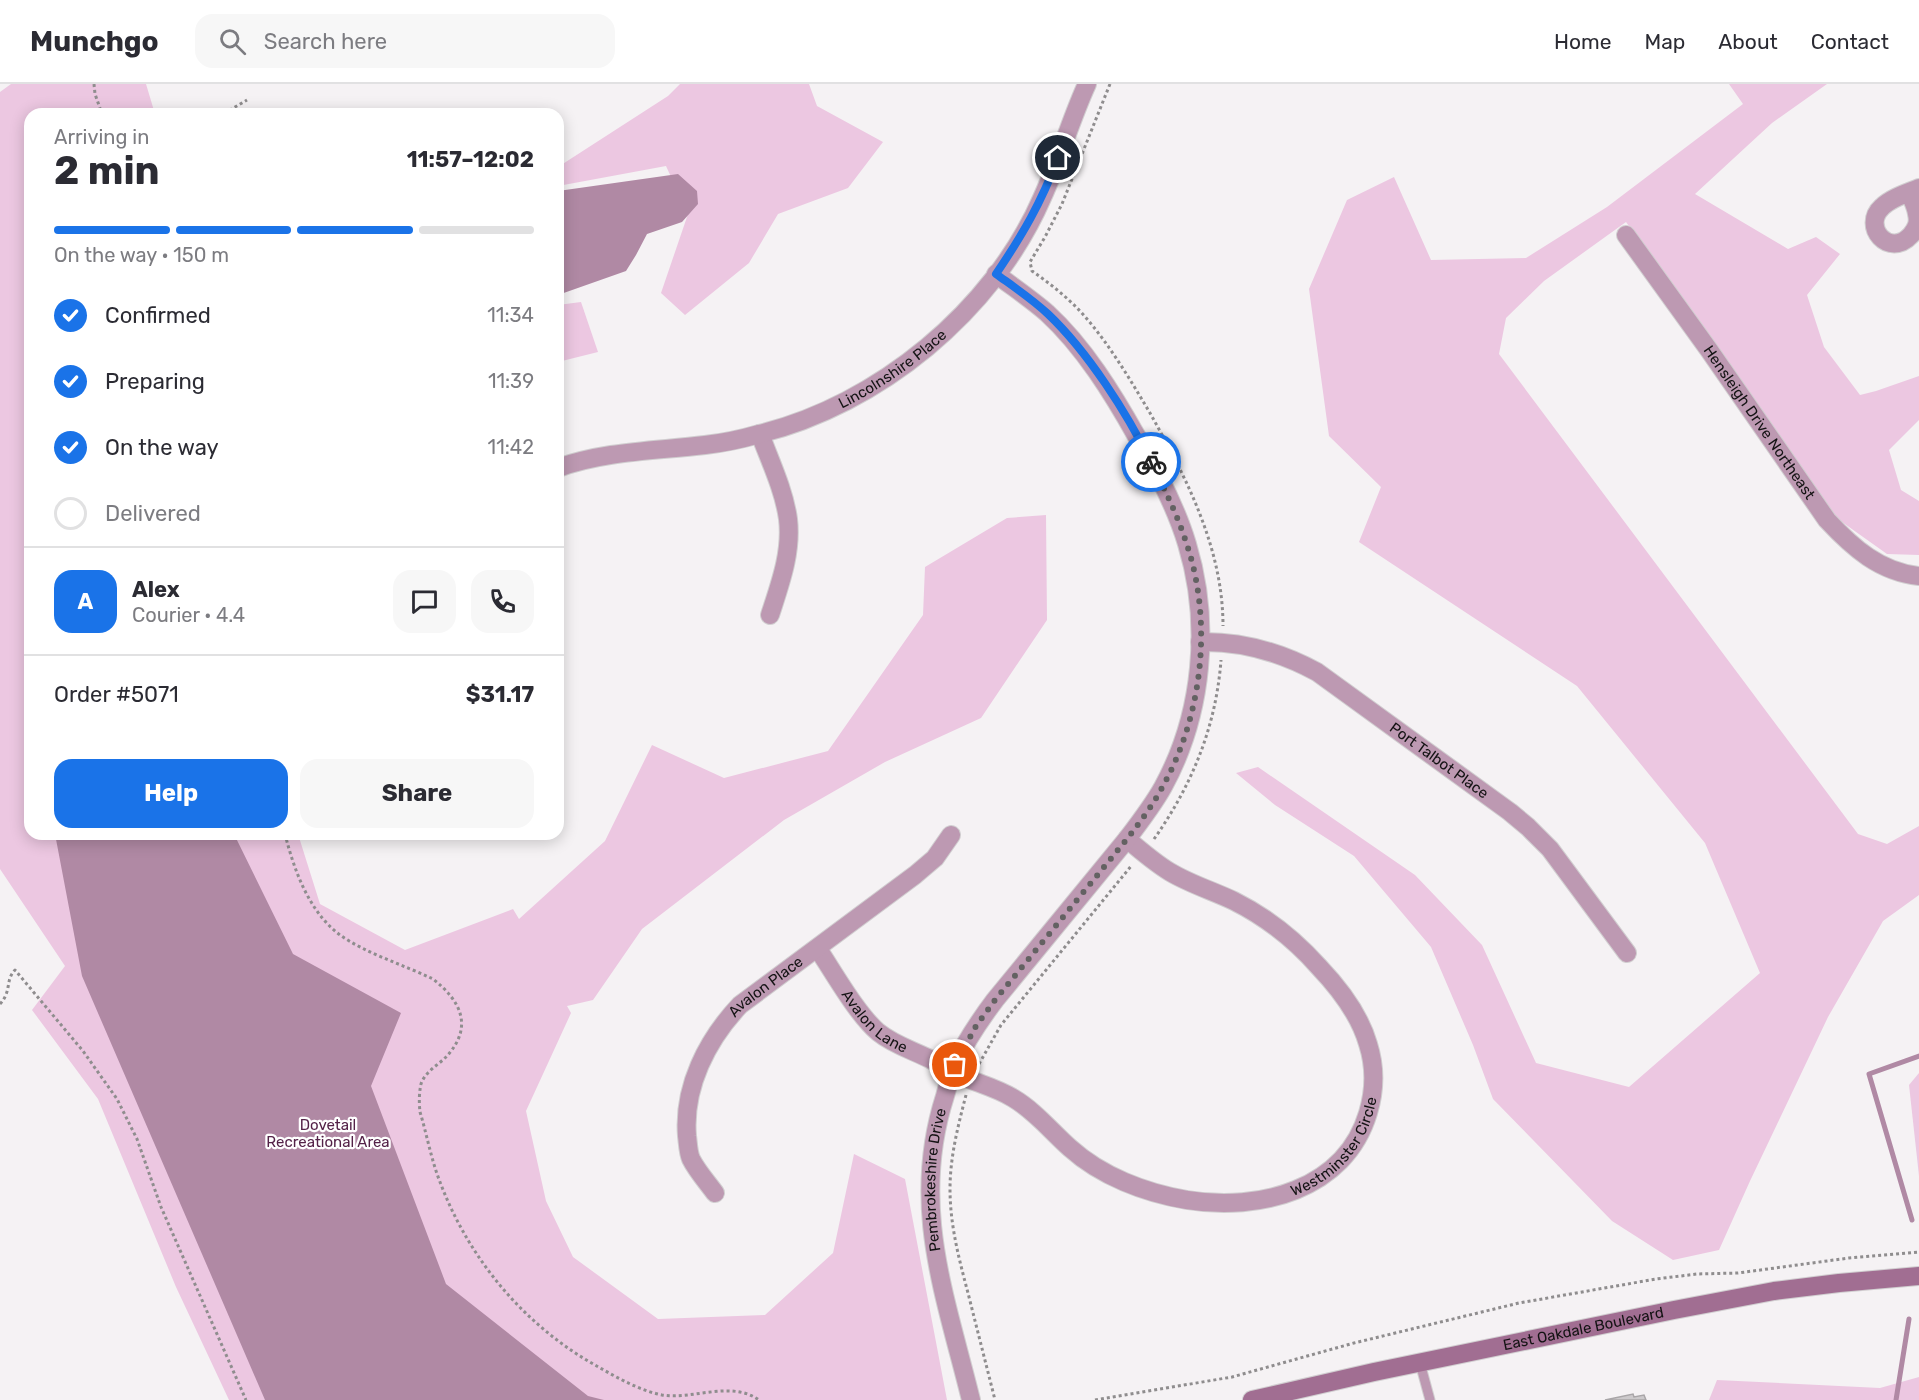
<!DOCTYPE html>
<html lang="en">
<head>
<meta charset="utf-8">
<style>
  :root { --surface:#fff; --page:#f7f7f7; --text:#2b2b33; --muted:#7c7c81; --line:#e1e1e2; --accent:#1a73e8 }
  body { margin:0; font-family:Rubik,sans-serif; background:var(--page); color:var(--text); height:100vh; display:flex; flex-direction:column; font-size:22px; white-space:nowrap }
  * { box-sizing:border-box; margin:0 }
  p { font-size:20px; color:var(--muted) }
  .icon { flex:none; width:33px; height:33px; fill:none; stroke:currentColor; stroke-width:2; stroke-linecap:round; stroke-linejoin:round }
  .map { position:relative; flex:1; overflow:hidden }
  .details { position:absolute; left:24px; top:24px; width:540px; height:732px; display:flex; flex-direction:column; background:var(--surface); border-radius:18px; box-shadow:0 3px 15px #0003 }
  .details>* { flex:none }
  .pin { position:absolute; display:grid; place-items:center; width:51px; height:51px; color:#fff; margin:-26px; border:3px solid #fff; border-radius:50%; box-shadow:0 2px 6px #0007 }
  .courier { position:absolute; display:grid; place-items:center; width:60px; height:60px; margin:-30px; border:4px solid #1a73e8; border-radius:50%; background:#fff; color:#222; box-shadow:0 2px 8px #0007 }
  .summary em { font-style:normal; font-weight:700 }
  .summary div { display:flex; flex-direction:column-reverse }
  .summary { display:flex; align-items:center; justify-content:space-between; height:102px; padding:0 30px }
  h1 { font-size:39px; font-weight:700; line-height:45px }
  .bar { display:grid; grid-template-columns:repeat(4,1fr); gap:9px 6px; align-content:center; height:72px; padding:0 30px }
  .bar i { height:8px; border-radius:4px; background:var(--line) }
  .bar .on { background:var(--accent) }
  .bar p { grid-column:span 4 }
  .line { display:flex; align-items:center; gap:15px; padding:0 30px; border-top:2px solid var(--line) }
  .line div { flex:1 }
  .round { display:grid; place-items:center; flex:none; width:63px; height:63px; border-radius:18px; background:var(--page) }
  ol { padding:0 30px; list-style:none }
  li { display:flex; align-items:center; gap:18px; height:66px }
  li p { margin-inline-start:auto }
  li .icon { padding:6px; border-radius:50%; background:var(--accent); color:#fff; stroke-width:4 }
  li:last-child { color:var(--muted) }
  li i { width:33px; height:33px; border:3px solid var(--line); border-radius:50% }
  .cta { display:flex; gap:12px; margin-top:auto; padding:12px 30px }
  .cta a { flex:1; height:69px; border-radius:18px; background:var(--accent); color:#fff; font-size:24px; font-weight:700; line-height:69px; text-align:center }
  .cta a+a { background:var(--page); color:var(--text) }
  header { display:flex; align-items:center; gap:36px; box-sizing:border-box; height:84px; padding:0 30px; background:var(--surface); border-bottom:2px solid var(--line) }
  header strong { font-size:28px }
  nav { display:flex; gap:33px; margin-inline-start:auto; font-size:21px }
  .search { width:420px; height:54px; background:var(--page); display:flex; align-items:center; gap:15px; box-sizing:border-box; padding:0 21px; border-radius:18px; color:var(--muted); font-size:22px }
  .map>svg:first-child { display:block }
</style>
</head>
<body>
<header>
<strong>Munchgo</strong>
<div class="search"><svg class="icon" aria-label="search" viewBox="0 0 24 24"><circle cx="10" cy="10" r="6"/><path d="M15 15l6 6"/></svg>Search here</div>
<nav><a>Home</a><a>Map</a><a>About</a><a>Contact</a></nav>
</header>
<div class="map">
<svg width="1919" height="1316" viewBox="0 0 1919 1316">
  <rect width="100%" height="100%" fill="#f5f2f4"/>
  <g fill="#ecc7e1">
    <polygon points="11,0 146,0 155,30 30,30 30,750 298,750 320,820 405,866 513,825 519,835 605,757 652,661 724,694 828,667 923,531 925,483 1007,434 1046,431 1047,536 981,634 885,678 784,736 642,845 593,916 567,922 571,929 526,1027 546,1117 573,1173 658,1235 765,1231 833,1169 854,1070 905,1095 947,1316 229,1316 176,1203 98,1015 32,926 65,882 0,785 0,8"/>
    <polygon points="680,0 809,0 817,22 883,58 848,104 778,130 749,179 685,231 661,209 688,130 666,82 558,102 558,83 668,12"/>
    <polygon points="1729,0 1827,0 1772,39 1695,110 1788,165 1816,153 1840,170 1807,211 1824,263 1860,311 1876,307 1919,292 1919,336 1889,366 1901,406 1919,417 1919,471 1887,470 1835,433 1626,138 1544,197 1506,234 1499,270 1858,750 1887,760 1919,742 1919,811 1883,837 1828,933 1750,1097 1719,1166 1673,1176 1612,1137 1493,1015 1473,961 1431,863 1354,772 1275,721 1236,689 1258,683 1415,791 1482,861 1536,979 1629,1003 1760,889 1705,759 1577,602 1359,458 1381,403 1329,352 1309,205 1347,116 1394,93 1431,176 1526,174 1607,123 1743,20"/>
    <polygon points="581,218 598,268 558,278 558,221"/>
    <polygon points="1919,989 1919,1092 1909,1001"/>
    <polygon points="1919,1293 1919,1316 1709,1316 1717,1296 1880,1304"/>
  </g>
  <g fill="#b089a4">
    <polygon points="678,90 697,107 698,120 682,138 647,150 636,171 626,187 558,211 558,107"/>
    <polygon points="55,750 234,750 293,870 401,929 371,1002 446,1200 588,1312 604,1316 265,1316 82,892"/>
  </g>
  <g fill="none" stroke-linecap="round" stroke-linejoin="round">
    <g stroke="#b089a4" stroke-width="5">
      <polyline points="1912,1136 1869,990 1919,972"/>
      <polyline points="1896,1316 1909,1235"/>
    </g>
  </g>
  <polygon fill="#ccc9cb" stroke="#a9a6a8" stroke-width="1.5" points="1633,1310 1634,1313 1644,1311 1646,1316 1605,1316"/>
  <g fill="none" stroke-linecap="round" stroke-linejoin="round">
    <g stroke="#d1ced0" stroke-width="11">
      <polyline id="service" points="1420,1279 1430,1316"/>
    </g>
    <g stroke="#d1ced0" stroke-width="20">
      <g id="minor">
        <path d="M1909,108C1912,115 1916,122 1917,130C1919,138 1917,144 1911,151C1889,175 1861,142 1882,123C1891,114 1907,109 1919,104"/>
        <path id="s1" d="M1626,151L1709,266L1827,436C1853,464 1880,488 1919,492"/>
        <path d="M760,350C770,377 784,406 788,435C792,468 780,500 770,531"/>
        <path id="s2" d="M558,384C605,367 656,367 705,361C723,359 742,355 759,350C878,321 993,227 1042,114C1059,77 1070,37 1087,0"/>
        <path id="s3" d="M1200,558C1243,557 1280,568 1317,588L1510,728L1528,743L1550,765L1627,869"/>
        <path id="s4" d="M818,865C834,889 857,930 878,948C894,961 912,966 930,975C938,979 945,985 954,989C973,998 995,1003 1013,1014C1035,1027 1051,1047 1070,1064C1101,1092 1145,1109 1187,1116C1259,1128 1345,1106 1368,1029C1375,1006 1375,982 1368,960C1360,932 1339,904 1319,883C1295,856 1266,833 1234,817C1213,807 1190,800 1170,788C1155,779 1141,767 1127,755"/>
        <path id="s5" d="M715,1109C707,1098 697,1087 691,1075C688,1068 688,1059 687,1052C683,1003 707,956 740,921L915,791L935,774L951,751"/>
        <path id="s6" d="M971,1316C945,1210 910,1121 945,1012C948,1002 950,991 954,982C965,958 980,936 995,916L1127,755C1140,738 1153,721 1163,703C1203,630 1211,539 1187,460C1176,423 1157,387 1137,353C1113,310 1084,263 1047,229C1031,215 1013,203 996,190"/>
      </g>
    </g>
    <g stroke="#d1ced0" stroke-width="20">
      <g id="secondary">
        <path id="s7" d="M1252,1316L1374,1288L1674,1226L1774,1207L1839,1199L1919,1192"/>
      </g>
    </g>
    <g stroke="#8f8d8e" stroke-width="3" stroke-dasharray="3 3" stroke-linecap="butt">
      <polyline points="94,0 95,10 102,30"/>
      <path d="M1110,0L1062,120L1045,153L1030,178L1032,187C1052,201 1071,216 1087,235C1111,263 1131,297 1150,329C1187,395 1223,465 1223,542"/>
      <polyline points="218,30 230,26 247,16"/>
      <path d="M285,750C294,786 309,828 340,851C365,869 404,881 433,895C461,917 474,943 446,973C438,981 425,988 421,1000C419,1009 419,1019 420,1028C427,1051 431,1075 440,1098C469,1175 524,1241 595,1281C616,1293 638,1306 662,1311C693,1316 731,1296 759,1316"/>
      <path d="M1154,755C1192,701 1216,643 1221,576"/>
      <path d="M0,920C12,907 5,896 15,886L83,967L117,1015L137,1055L161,1123L246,1316"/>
      <polyline points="979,980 1001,941 1132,781"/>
      <path d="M966,1011C958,1042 950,1073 950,1105C950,1141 959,1175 968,1209C977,1245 986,1280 995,1316"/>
      <polyline points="1095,1316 1232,1293 1354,1259 1519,1219 1656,1195 1697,1190 1738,1189 1849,1174 1919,1168"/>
    </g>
    <use href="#service" stroke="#bd99b2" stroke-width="9"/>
    <use href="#minor" stroke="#bd99b2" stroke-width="18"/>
    <use href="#secondary" stroke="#a16e92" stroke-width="18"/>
  </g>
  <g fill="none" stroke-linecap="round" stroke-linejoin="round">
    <path stroke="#636162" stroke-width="6" stroke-dasharray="0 10.8" d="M955,981L976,942L995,916L1127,755C1140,738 1153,721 1163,702C1203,630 1213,536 1186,458C1177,430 1164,404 1151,378"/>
    <path stroke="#1a73e8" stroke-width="8" d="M1058,74C1041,119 1023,150 996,190C1014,203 1032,215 1048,230C1088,268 1127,329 1151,378"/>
  </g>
  <g text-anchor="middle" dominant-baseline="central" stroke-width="4.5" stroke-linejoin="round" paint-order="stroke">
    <g font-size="15" fill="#141314" stroke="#fff">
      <text stroke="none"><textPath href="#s2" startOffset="354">Lincolnshire Place</textPath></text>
      <text stroke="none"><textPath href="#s1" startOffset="230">Hensleigh Drive Northeast</textPath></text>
      <text stroke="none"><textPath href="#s3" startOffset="273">Port Talbot Place</textPath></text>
      <text stroke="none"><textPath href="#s5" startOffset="242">Avalon Place</textPath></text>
      <text stroke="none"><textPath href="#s4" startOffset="93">Avalon Lane</textPath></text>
      <text stroke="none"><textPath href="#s4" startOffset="630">Westminster Circle</textPath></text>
      <text stroke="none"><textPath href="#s6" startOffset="225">Pembrokeshire Drive</textPath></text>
      <text stroke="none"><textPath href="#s7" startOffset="339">East Oakdale Boulevard</textPath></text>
    </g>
    <g font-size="15" fill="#542248" stroke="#fff">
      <text x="328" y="1041">Dovetail<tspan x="328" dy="17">Recreational Area</tspan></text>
    </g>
  </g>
</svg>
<div class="pin" style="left:955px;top:981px;background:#ea580c"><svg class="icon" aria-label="bag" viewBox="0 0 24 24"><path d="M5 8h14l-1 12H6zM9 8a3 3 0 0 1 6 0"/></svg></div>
<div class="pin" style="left:1058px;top:74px;background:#1f2937"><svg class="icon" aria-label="home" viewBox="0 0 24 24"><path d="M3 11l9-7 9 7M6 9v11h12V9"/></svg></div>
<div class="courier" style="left:1151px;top:378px"><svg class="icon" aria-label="bike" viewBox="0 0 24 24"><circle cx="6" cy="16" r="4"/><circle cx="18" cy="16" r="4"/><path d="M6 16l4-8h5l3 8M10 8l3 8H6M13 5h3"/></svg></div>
<section class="details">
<div class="summary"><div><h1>2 min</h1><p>Arriving in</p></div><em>11:57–12:02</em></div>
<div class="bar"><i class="on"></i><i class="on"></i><i class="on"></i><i></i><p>On the way · 150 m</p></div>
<ol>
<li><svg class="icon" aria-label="check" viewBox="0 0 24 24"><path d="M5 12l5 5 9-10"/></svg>Confirmed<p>11:34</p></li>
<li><svg class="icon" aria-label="check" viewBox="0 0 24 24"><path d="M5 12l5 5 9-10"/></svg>Preparing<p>11:39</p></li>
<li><svg class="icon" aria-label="check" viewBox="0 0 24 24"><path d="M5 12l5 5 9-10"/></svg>On the way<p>11:42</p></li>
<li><i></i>Delivered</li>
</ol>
<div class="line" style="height:108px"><b class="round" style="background:var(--accent);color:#fff">A</b><div><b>Alex</b><p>Courier · 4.4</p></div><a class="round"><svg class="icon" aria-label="chat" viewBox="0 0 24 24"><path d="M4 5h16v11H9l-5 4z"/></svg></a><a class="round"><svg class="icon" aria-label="phone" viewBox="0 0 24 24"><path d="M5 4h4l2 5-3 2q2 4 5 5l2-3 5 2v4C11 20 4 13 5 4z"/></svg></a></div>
<div class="line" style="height:78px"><div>Order #5071</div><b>$31.17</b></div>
<div class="cta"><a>Help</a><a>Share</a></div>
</section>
</div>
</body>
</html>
